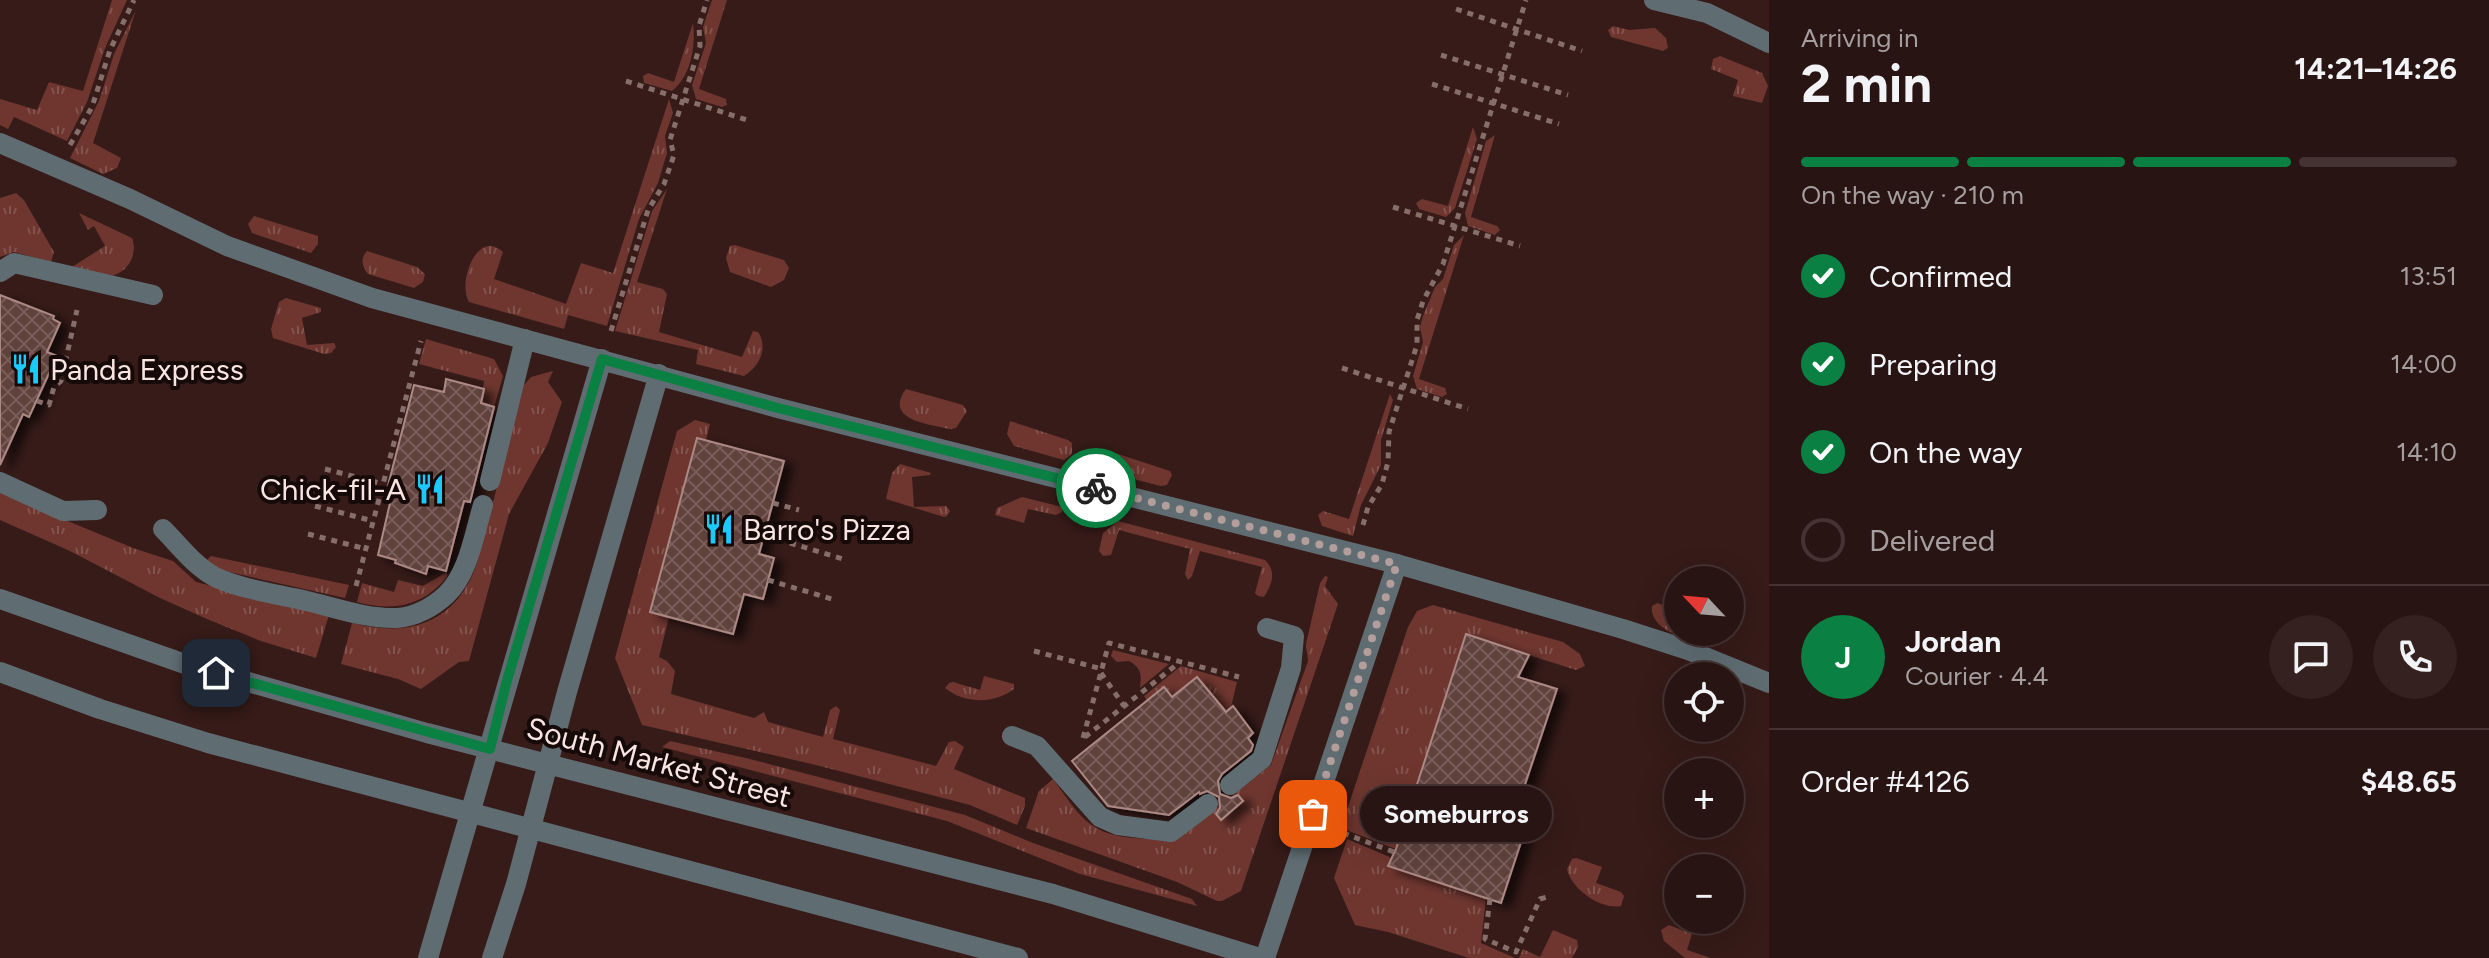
<!DOCTYPE html>
<html lang="en">
<head>
<meta charset="utf-8">
<style>
  :root { --surface:#281412; --page:#342120; --text:#f1f3f6; --muted:#a59e9f; --line:#443332; --accent:#0b8043 }
  body { margin:0; font-family:Figtree,sans-serif; background:var(--page); color:var(--text); height:100vh; display:flex; flex-direction:column; font-size:30px; white-space:nowrap }
  * { box-sizing:border-box; margin:0 }
  p { font-size:26px; color:var(--muted) }
  .icon { flex:none; width:44px; height:44px; fill:none; stroke:currentColor; stroke-width:2; stroke-linecap:round; stroke-linejoin:round }
  .map { position:relative; flex:1; overflow:hidden }
  .sheet { display:flex; flex-direction:column; background:var(--surface); width:720px }
  .sheet>* { flex:none }
  .needle { width:52px; rotate:296deg }
  .tools { position:absolute; left:1664px; top:566px; display:grid; gap:16px }
  .tools a { display:grid; place-items:center; width:80px; height:80px; border-radius:50%; background:var(--surface); box-shadow:0 8px 32px #0002,0 0 0 2px var(--line); font-size:40px }
  .pin { position:absolute; display:grid; place-items:center; width:68px; height:68px; color:#fff; margin:-34px; border-radius:16px; box-shadow:0 4px 12px #0006 }
  .courier { position:absolute; display:grid; place-items:center; width:80px; height:80px; margin:-40px; border:6px solid #0b8043; border-radius:50%; background:#fff; color:#222; box-shadow:0 2px 10px #0007 }
  .bubble { position:absolute; height:56px; border-radius:28px; background:var(--surface); box-shadow:0 8px 32px #0002,0 0 0 2px var(--line); font-size:26px; font-weight:700; line-height:56px; text-align:center }
  .headline em { font-style:normal; font-weight:700 }
  .headline div { display:flex; flex-direction:column-reverse }
  .headline { display:flex; align-items:center; justify-content:space-between; height:136px; padding:0 32px }
  h1 { font-size:52px; font-weight:700; line-height:60px }
  .bar { display:grid; grid-template-columns:repeat(4,1fr); gap:12px 8px; align-content:center; height:96px; padding:0 32px }
  .bar i { height:10px; border-radius:6px; background:var(--line) }
  .bar .current { background:var(--accent) }
  .bar p { grid-column:span 4 }
  .line { display:flex; align-items:center; gap:20px; padding:0 32px; border-top:2px solid var(--line) }
  .line div { flex:1 }
  .round { display:grid; place-items:center; flex:none; width:84px; height:84px; border-radius:42px; background:var(--page) }
  ol { padding:0 32px; list-style:none }
  li { display:flex; align-items:center; gap:24px; height:88px }
  li p { margin-inline-start:auto }
  li .icon { padding:8px; border-radius:50%; background:var(--accent); color:#fff; stroke-width:4 }
  li:last-child { color:var(--muted) }
  li i { width:44px; height:44px; border:4px solid var(--line); border-radius:50% }
  main { display:flex; flex:1; min-height:0 }
  .map>svg:first-child { display:block }
</style>
</head>
<body>
<main>
<div class="map">
<svg width="1769" height="958" viewBox="0 0 1769 958">
  <defs>
    <pattern id="grass-tufts" width="24" height="20" patternUnits="userSpaceOnUse" patternTransform="scale(2)"><rect width="24" height="20" fill="#6e362f"/><path d="M3 7l-1-3M5 7V3M7 7l1-3M15 17l-1-3M17 17v-4M19 17l1-3" fill="none" stroke="#83534d"/></pattern>
    <pattern id="building-cross-hatch" width="8" height="8" patternUnits="userSpaceOnUse" patternTransform="scale(2)"><rect width="8" height="8" fill="#61423e"/><path d="M0 0l8 8M0 8l8-8" fill="none" stroke="#785d5a"/></pattern>
    <filter id="shadow"><feDropShadow dx="9" dy="5" stdDeviation="4" flood-color="#0009"/></filter>
  </defs>
  <rect width="100%" height="100%" fill="#361b18"/>
  <g fill="url(#grass-tufts)">
    <polygon points="112,0 127,0 105,48 87,102 67,141 14,117 8,129 0,125 0,99 37,110 49,82 83,91"/>
    <polygon points="712,0 727,0 699,89 726,99 727,105 722,107 696,99 692,85 706,43 703,27"/>
    <polygon points="136,10 93,143 121,158 117,168 103,174 70,158 99,101 114,54"/>
    <path d="M693,23C696,46 691,76 672,91L644,83L643,76L648,73L674,82Z"/>
    <polygon points="1613,26 1629,30 1655,28 1666,38 1668,48 1663,51 1611,37 1608,30"/>
    <polygon points="1720,56 1762,73 1768,86 1762,103 1733,96 1738,80 1711,69 1713,59"/>
    <path d="M669,99L673,113L665,136L667,153L658,183L639,219L607,326L568,315L564,329L469,302C457,283 477,228 503,252L494,279L566,304L581,263L613,273Z"/>
    <polygon points="1473,127 1477,139 1455,208 1446,217 1419,209 1416,203 1422,199 1448,206"/>
    <polygon points="1495,135 1471,217 1497,226 1500,230 1495,235 1468,226 1465,213 1486,141"/>
    <path d="M667,189L637,282L663,289L667,294L659,332L742,357L753,331L758,332C769,348 759,367 744,376L696,364L698,350L615,331L652,211Z"/>
    <polygon points="16,193 24,200 54,252 51,262 14,252 0,257 0,198"/>
    <path d="M79,213L132,238C139,257 125,278 103,276C93,275 82,269 72,267L105,246L94,226L88,230Z"/>
    <polygon points="254,216 318,236 318,244 311,253 252,233 248,224"/>
    <polygon points="1464,235 1419,379 1445,388 1447,394 1442,397 1417,389 1413,376 1423,342 1420,327 1423,316 1435,287 1443,279 1454,245"/>
    <polygon points="735,245 784,260 789,268 784,280 771,287 730,272 726,258 730,246"/>
    <path d="M367,251L417,267L425,274L423,282L414,288L368,274C362,266 360,259 367,251Z"/>
    <polygon points="286,298 321,308 321,312 302,318 307,345 334,343 336,347 331,353 324,354 273,338 271,329 279,302"/>
    <polygon points="426,339 494,359 503,376 494,407 481,403 484,381 419,364"/>
    <path d="M553,371L548,382L562,402L548,443L509,514L469,661L459,662L421,689L398,679L341,664L352,623C409,638 457,623 477,563L524,385L531,377Z"/>
    <path d="M906,389L963,405L967,411L956,428L949,429C929,424 883,420 906,389Z"/>
    <polygon points="1390,394 1393,400 1381,440 1381,465 1361,505 1353,536 1322,526 1318,515 1323,511 1349,519"/>
    <polygon points="695,420 710,424 706,440 697,438 650,612 669,617 659,657 667,661 675,671 671,694 754,718 764,712 768,722 823,737 830,710 836,706 840,710 833,739 936,766 949,742 955,741 964,747 954,769 1025,798 1025,806 1017,825 970,805 816,765 642,725 615,658 677,431"/>
    <polygon points="1010,421 1068,440 1072,443 1072,454 1064,460 1014,446 1007,434"/>
    <polygon points="1115,453 1170,471 1172,475 1167,485 1161,486 1118,475 1113,469 1112,454"/>
    <polygon points="900,464 931,473 930,475 912,477 914,507 946,506 950,511 947,516 944,517 886,499 892,473"/>
    <polygon points="0,493 133,548 173,561 196,582 329,615 316,658 261,641 207,619 160,598 70,551 0,520"/>
    <polygon points="1022,497 1062,507 1062,512 1056,515 1028,509 1024,523 995,515 997,508"/>
    <path d="M1118,521L1265,560C1277,572 1272,584 1264,597L1258,596L1255,593L1262,567L1200,551L1192,576L1188,580L1185,574L1190,549L1119,530L1111,555L1103,556L1099,551L1103,533Z"/>
    <polygon points="211,556 349,585 345,598 211,568 206,561"/>
    <path d="M445,573L448,575C425,606 393,612 357,602L362,583L394,592L398,580L423,586Z"/>
    <path d="M1325,576L1328,577L1325,586L1338,604L1241,891L1222,901H1217L1177,882L1026,828L1039,791L1053,779C1065,795 1078,817 1095,827C1116,841 1152,838 1177,840L1271,765L1308,661L1306,644L1320,583Z"/>
    <path d="M1657,603L1678,610V632L1706,633C1688,644 1649,629 1652,606Z"/>
    <polygon points="1433,605 1563,642 1580,654 1585,666 1576,670 1466,635 1396,849 1341,828 1408,627 1417,611"/>
    <polygon points="1181,666 1237,682 1231,707 1226,712 1197,677 1172,697 1147,701 1144,696"/>
    <path d="M984,676L1014,684V689C995,704 964,704 945,688L949,683L953,682L980,690Z"/>
    <polygon points="670,741 750,759 965,815 1033,843 1192,899 1197,906 1080,874 947,821 662,747"/>
    <polygon points="1347,839 1486,898 1481,943 1515,958 1469,958 1388,932 1355,925 1334,878"/>
    <path d="M1576,858L1602,867L1596,883L1621,892L1624,896L1621,906C1601,910 1571,889 1567,869L1572,859Z"/>
    <polygon points="1669,925 1692,934 1687,950 1711,958 1685,958 1664,941 1661,930"/>
    <polygon points="1553,930 1577,940 1578,947 1572,958 1519,958 1523,949 1540,957"/>
  </g>
  <path fill="#6e362f" d="M1113,650L1169,664L1140,688C1142,674 1141,668 1129,661L1117,662L1111,656Z"/>
  <g fill="url(#building-cross-hatch)" stroke="#ac8984" stroke-width="2" filter="url(#shadow)">
    <polygon points="0,295 54,316 53,319 60,323 47,352 57,356 29,417 23,414 0,465"/>
    <polygon points="446,379 484,389 481,403 494,407 470,502 464,501 446,571 428,566 426,574 395,563 396,560 378,555 390,503 384,501 414,385 444,392"/>
    <polygon points="697,438 784,461 759,554 774,558 763,599 744,594 733,634 650,612"/>
    <polygon points="1466,634 1529,655 1518,677 1557,689 1510,829 1524,833 1501,903 1388,866 1396,849"/>
    <polygon points="1197,677 1226,712 1233,706 1253,733 1248,738 1253,745 1251,751 1222,774 1218,781 1220,794 1231,798 1238,795 1243,801 1221,820 1216,814 1220,808 1219,797 1207,791 1200,794 1199,792 1169,815 1108,806 1072,761 1164,687 1172,697"/>
  </g>
  <g fill="none" stroke-linecap="round" stroke-linejoin="round">
    <g stroke="#866e6b" stroke-width="5" stroke-dasharray="6 6" stroke-linecap="butt">
      <polyline points="1456,9 1582,51"/>
      <polyline points="1441,55 1568,95"/>
      <polyline points="626,81 750,121"/>
      <polyline points="1432,84 1559,124"/>
      <polyline points="70,145 92,107 110,50 134,0"/>
      <polyline points="1393,207 1520,246"/>
      <polyline points="611,331 648,210 664,184 674,155 670,140 700,46 699,26 707,0"/>
      <polyline points="1342,368 1468,409"/>
      <polyline points="37,401 49,405 54,387 61,381 77,310"/>
      <polyline points="325,469 383,484"/>
      <polyline points="773,503 799,510"/>
      <polyline points="315,506 373,521"/>
      <polyline points="1363,525 1368,507 1382,484 1388,462 1389,432 1417,345 1417,320 1423,301 1443,264 1526,0"/>
      <polyline points="308,534 366,549"/>
      <polyline points="790,543 843,559"/>
      <polyline points="768,580 832,599"/>
      <polyline points="356,586 421,341"/>
      <polyline points="1034,651 1102,669"/>
      <polyline points="1101,673 1124,706"/>
      <polyline points="1085,737 1180,662"/>
      <polyline points="1083,738 1109,643 1239,677"/>
      <polyline points="1343,833 1394,852"/>
      <polyline points="1490,899 1485,939 1516,952 1540,899 1547,897"/>
    </g>
    <g stroke="#5f6d73" stroke-width="20">
      <polyline points="1654,0 1707,13 1769,43"/>
      <polyline points="0,143 130,199 227,246 372,298 778,408 1397,564 1623,629 1688,650 1769,683"/>
      <polyline points="0,272 14,263 153,295"/>
      <polyline points="490,481 525,339"/>
      <polyline points="0,482 63,511 97,510"/>
      <path d="M163,529C179,545 196,568 217,578C245,590 277,594 307,601C336,608 367,619 397,618C415,617 433,607 446,595C469,573 474,534 483,505"/>
      <polyline points="0,599 185,664 427,733 1053,894 1260,958"/>
      <polyline points="0,672 100,709 208,743 1018,958"/>
      <polyline points="1012,736 1037,746 1100,817 1118,825 1171,832 1208,804"/>
      <polyline points="1230,785 1262,759 1291,668 1294,636 1267,628"/>
      <polyline points="428,958 602,359"/>
      <polyline points="492,958 516,884 567,692 659,374"/>
      <polyline points="1265,958 1397,564"/>
    </g>
  </g>
  <g fill="none" stroke-linecap="round" stroke-linejoin="round">
    <polyline stroke="#b49e9b" stroke-width="8" stroke-dasharray="0 14.4" points="1096,488 1397,564 1313,814"/>
    <polyline stroke="#0b8043" stroke-width="10" points="216,673 490,749 506,684 602,359 778,408 1096,488"/>
  </g>
  <defs>
    <g id="restaurant-bare" transform="scale(2.4)"><path d="M-5-6h1v4h1v-4h1v4h1v-4h1v5L-1.5 .5V6h-2V.5L-5-1ZM5-6V6H3V1.5H1.5Q1.5-4 5-6Z" fill="#1cc9fc" stroke="#160a08" stroke-width="2.5" paint-order="stroke"/></g>
  </defs>
  <g fill-rule="evenodd">
    <use href="#restaurant-bare" x="26" y="369"/>
    <use href="#restaurant-bare" x="430" y="489"/>
    <use href="#restaurant-bare" x="719" y="529"/>
  </g>
  <g text-anchor="middle" dominant-baseline="central" stroke-width="8" stroke-linejoin="round" paint-order="stroke">
    <g font-size="30" fill="#f8e5e2" stroke="#160a08" text-anchor="start">
      <text x="50" y="369">Panda Express</text>
      <text x="406" y="489" text-anchor="end">Chick-fil-A</text>
      <text x="743" y="529">Barro's Pizza</text>
    </g>
    <g font-size="30" fill="#f8e5e2" stroke="#160a08">
      <text transform="translate(659 762) rotate(15)">South Market Street</text>
    </g>
  </g>
</svg>
<div class="tools">
<a><svg class="needle" viewBox="-14 -14 28 28"><path d="M0-13l5 13h-10z" fill="#e53935"/><path d="M0 13l5-13h-10z" fill="#a59e9f"/></svg></a>
<a><svg class="icon" aria-label="locate" viewBox="0 0 24 24"><circle cx="12" cy="12" r="6"/><path d="M12 2v4M12 18v4M2 12h4M18 12h4"/></svg></a>
<a>+</a>
<a>−</a>
</div>
<div class="pin" style="left:1313px;top:814px;background:#ea580c"><svg class="icon" aria-label="bag" viewBox="0 0 24 24"><path d="M5 8h14l-1 12H6zM9 8a3 3 0 0 1 6 0"/></svg></div>
<div class="pin" style="left:216px;top:673px;background:#1f2937"><svg class="icon" aria-label="home" viewBox="0 0 24 24"><path d="M3 11l9-7 9 7M6 9v11h12V9"/></svg></div>
<div class="courier" style="left:1096px;top:488px"><svg class="icon" aria-label="bike" viewBox="0 0 24 24"><circle cx="6" cy="16" r="4"/><circle cx="18" cy="16" r="4"/><path d="M6 16l4-8h5l3 8M10 8l3 8H6M13 5h3"/></svg></div>
<div class="bubble" style="left:1360px;top:786px;width:192px">Someburros</div>
</div>
<section class="sheet">
<div class="headline"><div><h1>2 min</h1><p>Arriving in</p></div><em>14:21–14:26</em></div>
<div class="bar"><i class="current"></i><i class="current"></i><i class="current"></i><i></i><p>On the way · 210 m</p></div>
<ol>
<li><svg class="icon" aria-label="check" viewBox="0 0 24 24"><path d="M5 12l5 5 9-10"/></svg>Confirmed<p>13:51</p></li>
<li><svg class="icon" aria-label="check" viewBox="0 0 24 24"><path d="M5 12l5 5 9-10"/></svg>Preparing<p>14:00</p></li>
<li><svg class="icon" aria-label="check" viewBox="0 0 24 24"><path d="M5 12l5 5 9-10"/></svg>On the way<p>14:10</p></li>
<li><i></i>Delivered</li>
</ol>
<div class="line" style="height:144px"><b class="round" style="background:var(--accent);color:#fff">J</b><div><b>Jordan</b><p>Courier · 4.4</p></div><a class="round"><svg class="icon" aria-label="chat" viewBox="0 0 24 24"><path d="M4 5h16v11H9l-5 4z"/></svg></a><a class="round"><svg class="icon" aria-label="phone" viewBox="0 0 24 24"><path d="M5 4h4l2 5-3 2q2 4 5 5l2-3 5 2v4C11 20 4 13 5 4z"/></svg></a></div>
<div class="line" style="height:104px"><div>Order #4126</div><b>$48.65</b></div>
</section>
</main>
</body>
</html>
